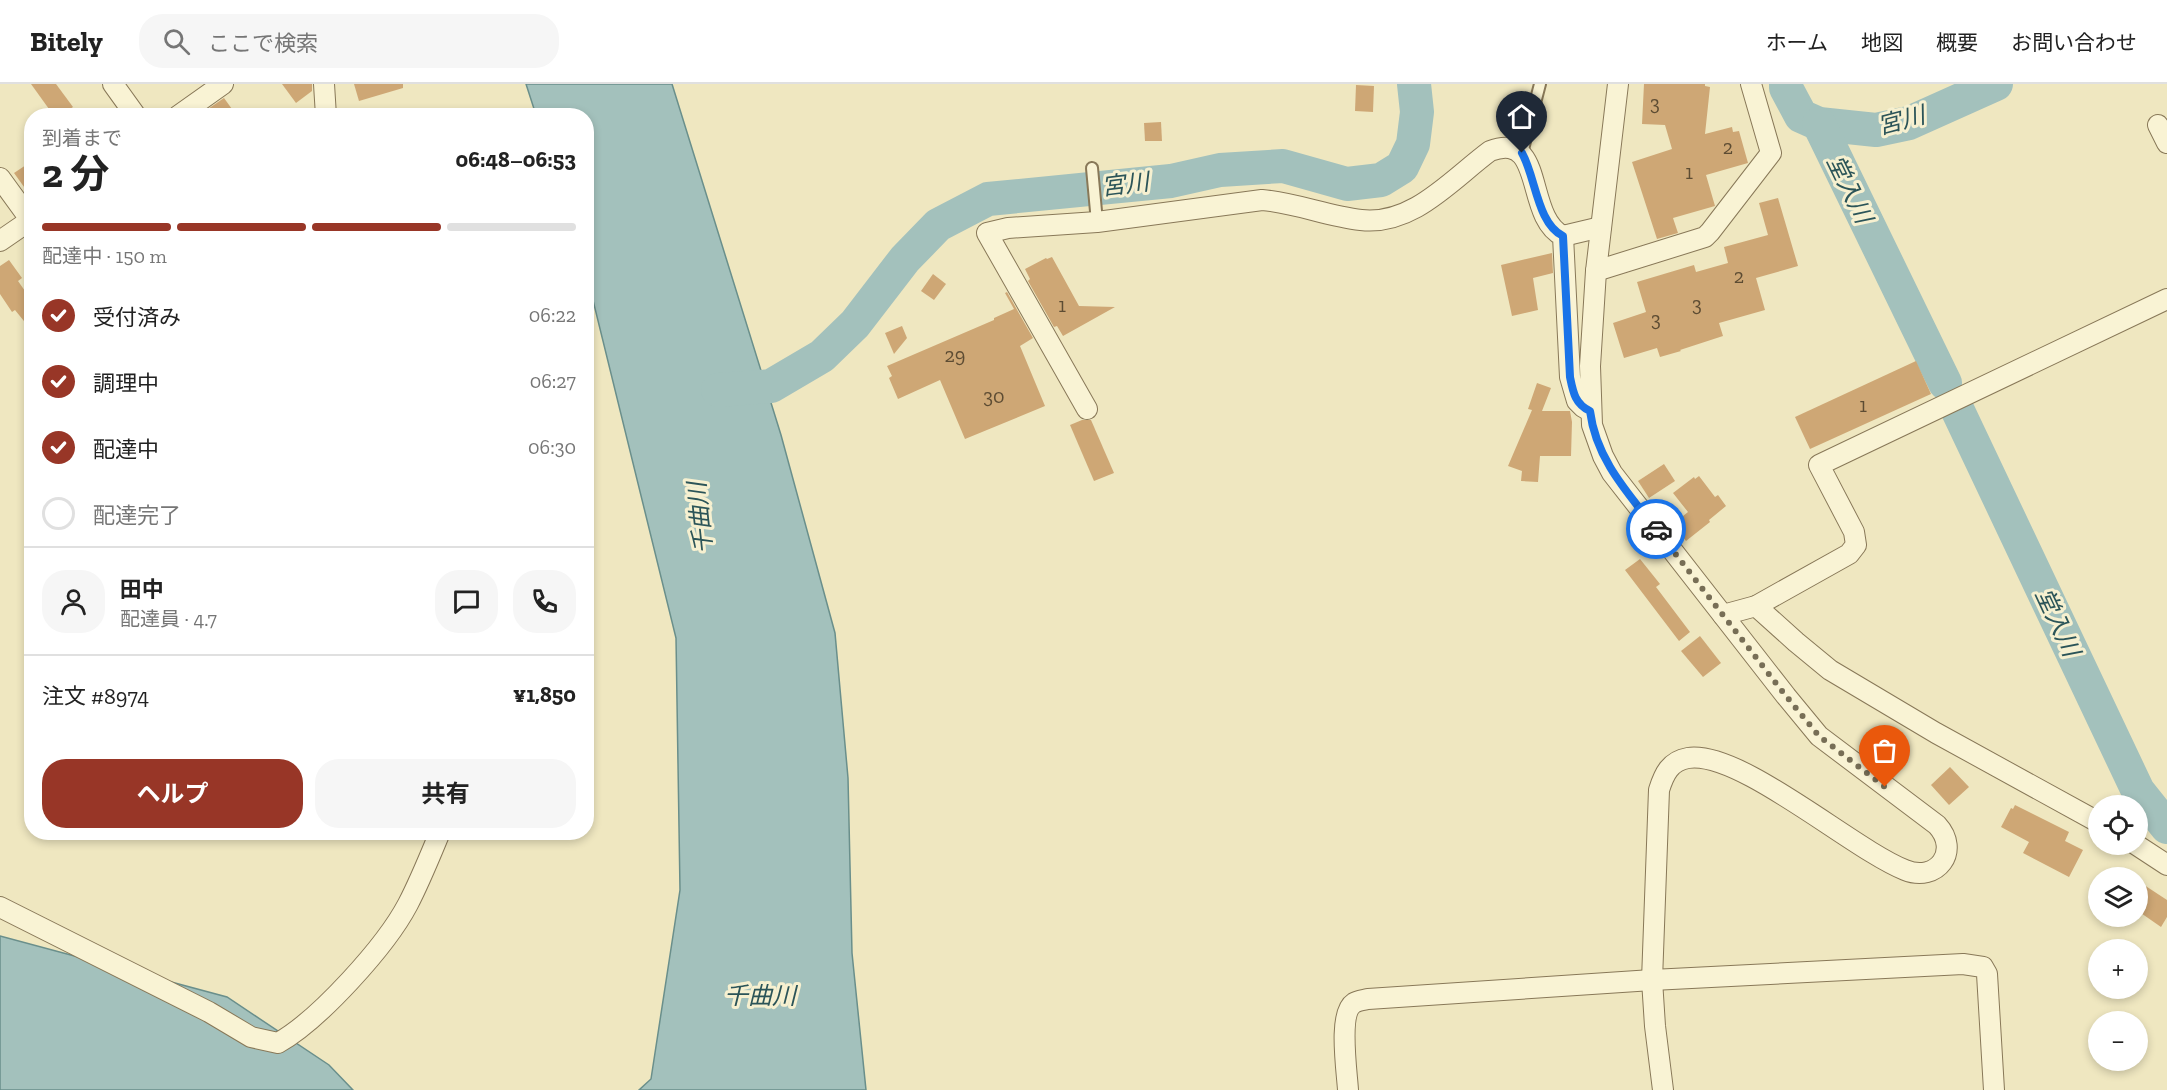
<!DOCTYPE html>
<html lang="ja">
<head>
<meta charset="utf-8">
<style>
  :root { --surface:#fff; --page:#f6f6f6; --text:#222; --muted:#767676; --line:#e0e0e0; --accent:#983627 }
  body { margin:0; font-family:"Zilla Slab","Noto Sans JP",serif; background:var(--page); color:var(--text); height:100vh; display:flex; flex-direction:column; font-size:22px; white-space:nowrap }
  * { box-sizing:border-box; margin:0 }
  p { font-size:20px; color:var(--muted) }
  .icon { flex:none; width:33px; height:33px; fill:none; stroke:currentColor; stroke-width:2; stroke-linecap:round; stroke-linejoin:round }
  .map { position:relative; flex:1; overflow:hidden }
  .sheet { position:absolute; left:24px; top:24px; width:570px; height:732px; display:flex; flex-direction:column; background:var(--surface); border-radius:24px; box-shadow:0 3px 9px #0003 }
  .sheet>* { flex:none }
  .fabs { position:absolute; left:2088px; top:711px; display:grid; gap:12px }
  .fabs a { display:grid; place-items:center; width:60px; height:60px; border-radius:50%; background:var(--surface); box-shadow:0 3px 9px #0003; font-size:30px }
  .pin { position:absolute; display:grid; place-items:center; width:51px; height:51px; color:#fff; margin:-62px -26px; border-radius:50% 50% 50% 0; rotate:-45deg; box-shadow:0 0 6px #0007 }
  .pin .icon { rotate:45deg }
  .courier { position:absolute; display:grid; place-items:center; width:60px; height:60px; margin:-30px; border:4px solid #1a73e8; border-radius:50%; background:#fff; color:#222; box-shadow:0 2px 8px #0007 }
  .overview em { font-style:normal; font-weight:700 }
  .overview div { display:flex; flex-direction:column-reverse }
  .overview { display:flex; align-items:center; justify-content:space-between; height:102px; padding:0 18px }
  h1 { font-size:39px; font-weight:700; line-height:45px }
  .bar { display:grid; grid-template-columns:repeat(4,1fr); gap:9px 6px; align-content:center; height:72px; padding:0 18px }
  .bar i { height:8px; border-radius:4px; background:var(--line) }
  .bar .selected { background:var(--accent) }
  .bar p { grid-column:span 4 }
  .line { display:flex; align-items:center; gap:15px; padding:0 18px; border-top:2px solid var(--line) }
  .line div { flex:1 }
  .round { display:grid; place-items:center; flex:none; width:63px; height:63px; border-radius:24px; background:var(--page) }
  ol { padding:0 18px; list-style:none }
  li { display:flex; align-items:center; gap:18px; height:66px }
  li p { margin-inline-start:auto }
  li .icon { padding:6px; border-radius:50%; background:var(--accent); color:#fff; stroke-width:4 }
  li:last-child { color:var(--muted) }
  li i { width:33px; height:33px; border:3px solid var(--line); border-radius:50% }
  .button { display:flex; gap:12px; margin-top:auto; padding:12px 18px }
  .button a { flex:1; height:69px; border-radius:24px; background:var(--accent); color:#fff; font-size:24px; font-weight:700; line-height:69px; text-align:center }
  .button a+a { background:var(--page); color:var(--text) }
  header { display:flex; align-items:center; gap:36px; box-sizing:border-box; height:84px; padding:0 30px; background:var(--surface); border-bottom:2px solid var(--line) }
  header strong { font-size:28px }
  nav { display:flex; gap:33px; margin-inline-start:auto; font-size:21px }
  .search { width:420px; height:54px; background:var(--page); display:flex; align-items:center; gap:15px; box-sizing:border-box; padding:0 21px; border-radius:24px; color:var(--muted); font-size:22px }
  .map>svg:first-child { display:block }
</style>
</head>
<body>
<header>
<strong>Bitely</strong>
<div class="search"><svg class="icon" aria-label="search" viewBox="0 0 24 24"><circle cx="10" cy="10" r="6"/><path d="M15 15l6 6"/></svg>ここで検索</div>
<nav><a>ホーム</a><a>地図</a><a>概要</a><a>お問い合わせ</a></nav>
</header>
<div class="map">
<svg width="2167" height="1006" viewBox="0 0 2167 1006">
  <rect width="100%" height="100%" fill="#efe7c0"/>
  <g fill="#a3c1bc" stroke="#6a8f8b" stroke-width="1.5">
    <polygon points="526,0 672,0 781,351 835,549 848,694 852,869 866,1006 639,1006 651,995 680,806 676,554 587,192 586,32 536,31"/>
    <polygon points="0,852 227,913 329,981 353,1006 0,1006"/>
  </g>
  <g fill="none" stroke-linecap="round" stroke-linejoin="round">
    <g stroke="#a3c1bc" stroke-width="34">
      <polyline points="1786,0 1786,4 1801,32 1819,40 1876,46 1909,39 1996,0"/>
      <polyline points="1819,40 1945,299"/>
      <polyline points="718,306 771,302 822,272 855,240 905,175 938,141 988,115 1171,97 1220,86 1283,82 1347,100 1381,96 1402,83 1413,60 1417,28 1414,0"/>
      <polyline points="1958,327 2138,707 2167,743"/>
    </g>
  </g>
  <g fill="#cea775">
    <polygon points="31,0 56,0 73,23 60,32 54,32"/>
    <polygon points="282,0 312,0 312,7 296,19"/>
    <polygon points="354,0 403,0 403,4 359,17"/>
    <polygon points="1644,0 1705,0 1705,2 1710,3 1705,50 1732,43 1733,48 1739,47 1748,79 1706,91 1715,122 1673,134 1678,149 1657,155 1632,78 1672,65 1665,41 1642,40"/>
    <polygon points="1356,1 1374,2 1373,28 1355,27"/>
    <polygon points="224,14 237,32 204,32 202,29"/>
    <polygon points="1161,38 1162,57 1145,57 1144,39"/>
    <polygon points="32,77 32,114 14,89"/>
    <polygon points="1778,114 1798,182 1756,194 1765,226 1719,239 1723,252 1680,266 1681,267 1660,273 1657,264 1624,274 1613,239 1646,228 1637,198 1694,181 1696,188 1728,179 1724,163 1768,151 1759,119"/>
    <polygon points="1552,169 1553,189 1533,194 1538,226 1512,232 1501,181"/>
    <polygon points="1052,173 1079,222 1115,223 1063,252 1057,242 1054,243 1028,197 1030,195 1025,185 1046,174 1047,175"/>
    <polygon points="9,176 22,194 18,197 32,217 32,247 15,226 12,228 0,210 0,182"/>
    <polygon points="933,190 946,200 934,216 921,207"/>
    <polygon points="1007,208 1033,254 1020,262 1045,322 965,355 940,296 898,315 889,294 892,292 887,282 994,236 994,234 1014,225 1005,209"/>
    <polygon points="902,242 907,254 894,270 885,249"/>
    <polygon points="1916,277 1931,310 1810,365 1795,333"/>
    <polygon points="1537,299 1551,304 1542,327 1570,327 1572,338 1571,372 1540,372 1538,398 1521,397 1522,387 1508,382 1532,326 1528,325"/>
    <polygon points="1082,336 1091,336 1114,389 1094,397 1070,341"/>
    <polygon points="1664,380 1675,397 1649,414 1638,397"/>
    <polygon points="1699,392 1715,413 1718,411 1726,422 1709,436 1710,438 1686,457 1673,440 1688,428 1673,409 1694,393 1695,395"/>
    <polygon points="1640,475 1660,500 1656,503 1690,548 1679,557 1625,486"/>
    <polygon points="1700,552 1721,579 1703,593 1681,567"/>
    <polygon points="1950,683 1969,703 1949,721 1931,701"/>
    <polygon points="2015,721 2069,748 2065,757 2083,766 2069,793 2023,769 2029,758 2001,743 2011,724 2013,725"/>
    <polygon points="2138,797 2167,816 2167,833 2161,843 2138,827"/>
  </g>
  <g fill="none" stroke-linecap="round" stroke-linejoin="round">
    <g stroke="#887858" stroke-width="14">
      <g id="service">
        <polyline points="1522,69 1540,0"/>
        <polyline points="1092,84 1097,138"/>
      </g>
    </g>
    <g stroke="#887858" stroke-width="22">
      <g id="minor">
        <polyline points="113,0 136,32"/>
        <polyline points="324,0 326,32"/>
        <path d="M1618,0L1596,187L1590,282L1592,341L1603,372L1612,389L1786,612L1819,652L1937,741C1961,767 1937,799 1905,786C1852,765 1740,666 1688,674C1670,677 1664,690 1659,706L1652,896L1655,942L1663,1006"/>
        <polyline points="178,32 223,0"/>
        <polyline points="2158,41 2167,59"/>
        <polyline points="0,94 32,138"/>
        <polyline points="1563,152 1601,143"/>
        <polyline points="0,157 32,135"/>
        <polyline points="1596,187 1705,153 1710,148 1771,69 1751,0"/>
        <path d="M1087,325L987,149L1008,144L1097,138L1262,116C1296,119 1327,132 1361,136C1413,142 1452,95 1490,67C1546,46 1524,133 1563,152L1570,293L1577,317L1583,323L1590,327"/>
        <polyline points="1756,522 1796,558 1830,586 1936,649 2098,738"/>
        <polyline points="1723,531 1756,522 1849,470 1856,461 1854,448 1819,381 2167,215"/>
        <polyline points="2135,760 2167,781"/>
        <path d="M0,823L209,928L251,953L278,959C319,936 386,862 408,820C420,797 430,772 440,748"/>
        <path d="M1348,1006C1347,988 1338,929 1354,919C1357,917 1364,916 1368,915L1652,896L1963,880L1983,883L1987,890L1994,1006"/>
      </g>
    </g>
    <use href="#service" stroke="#f9f3d4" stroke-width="10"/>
    <use href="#minor" stroke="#f9f3d4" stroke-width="20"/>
  </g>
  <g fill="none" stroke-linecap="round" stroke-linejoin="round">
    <polyline stroke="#776e56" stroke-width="6" stroke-dasharray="0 10.8" points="1656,445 1786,612 1819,652 1885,703"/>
    <path stroke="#1a73e8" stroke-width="8" d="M1522,69C1536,94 1537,139 1563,152L1570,293C1573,308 1575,320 1590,327C1596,375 1627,408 1656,445"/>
  </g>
  <g text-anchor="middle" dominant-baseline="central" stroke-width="6" stroke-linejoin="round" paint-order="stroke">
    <g font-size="20" fill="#5d4c33">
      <text x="1655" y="19">3</text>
      <text x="1728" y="63">2</text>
      <text x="1689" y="88">1</text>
      <text x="1739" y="192">2</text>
      <text x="1697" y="220">3</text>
      <text x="1062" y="221">1</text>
      <text x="1656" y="235">3</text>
      <text x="955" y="271">29</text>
      <text x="994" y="312">30</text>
      <text x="1863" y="321">1</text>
    </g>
    <g font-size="24" font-style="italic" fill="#2b5458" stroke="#f6f0d0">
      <text transform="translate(1901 36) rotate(-15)">宮川</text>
      <text transform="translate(1125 100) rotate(-7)">宮川</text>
      <text transform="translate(1850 105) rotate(64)">堂入川</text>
      <text transform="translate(700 434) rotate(-96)">千曲川</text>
      <text transform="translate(2058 538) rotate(65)">堂入川</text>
      <text x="760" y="911">千曲川</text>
    </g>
  </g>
</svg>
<div class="fabs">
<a><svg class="icon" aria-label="locate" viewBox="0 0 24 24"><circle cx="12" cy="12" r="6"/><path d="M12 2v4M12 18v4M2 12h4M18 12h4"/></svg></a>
<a><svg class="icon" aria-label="layers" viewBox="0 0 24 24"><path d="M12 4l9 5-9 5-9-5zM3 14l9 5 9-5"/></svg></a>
<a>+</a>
<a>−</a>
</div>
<div class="pin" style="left:1885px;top:703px;background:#ea580c"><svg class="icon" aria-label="bag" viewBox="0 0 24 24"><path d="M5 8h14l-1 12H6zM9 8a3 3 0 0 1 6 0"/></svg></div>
<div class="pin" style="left:1522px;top:69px;background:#1f2937"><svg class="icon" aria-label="home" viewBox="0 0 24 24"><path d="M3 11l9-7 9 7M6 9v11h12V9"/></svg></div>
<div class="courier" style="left:1656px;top:445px"><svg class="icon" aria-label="car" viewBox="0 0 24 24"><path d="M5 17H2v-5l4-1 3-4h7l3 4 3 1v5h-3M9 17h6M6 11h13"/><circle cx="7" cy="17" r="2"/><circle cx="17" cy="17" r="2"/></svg></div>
<section class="sheet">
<div class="overview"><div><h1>2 分</h1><p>到着まで</p></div><em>06:48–06:53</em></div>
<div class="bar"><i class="selected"></i><i class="selected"></i><i class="selected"></i><i></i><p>配達中 · 150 m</p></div>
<ol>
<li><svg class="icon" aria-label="check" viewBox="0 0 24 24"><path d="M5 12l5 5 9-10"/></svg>受付済み<p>06:22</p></li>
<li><svg class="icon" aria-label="check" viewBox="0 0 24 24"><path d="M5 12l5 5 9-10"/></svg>調理中<p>06:27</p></li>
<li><svg class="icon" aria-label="check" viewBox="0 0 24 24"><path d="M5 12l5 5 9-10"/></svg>配達中<p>06:30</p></li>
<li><i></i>配達完了</li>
</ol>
<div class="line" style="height:108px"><a class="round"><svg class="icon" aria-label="person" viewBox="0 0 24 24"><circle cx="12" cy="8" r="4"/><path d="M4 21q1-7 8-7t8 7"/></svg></a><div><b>田中</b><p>配達員 · 4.7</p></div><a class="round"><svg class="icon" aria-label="chat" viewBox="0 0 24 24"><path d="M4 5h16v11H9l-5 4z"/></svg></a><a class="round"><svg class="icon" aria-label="phone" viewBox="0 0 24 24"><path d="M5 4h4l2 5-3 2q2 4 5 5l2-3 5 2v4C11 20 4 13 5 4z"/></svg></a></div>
<div class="line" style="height:78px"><div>注文 #8974</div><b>¥1,850</b></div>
<div class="button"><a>ヘルプ</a><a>共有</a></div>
</section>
</div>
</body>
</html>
